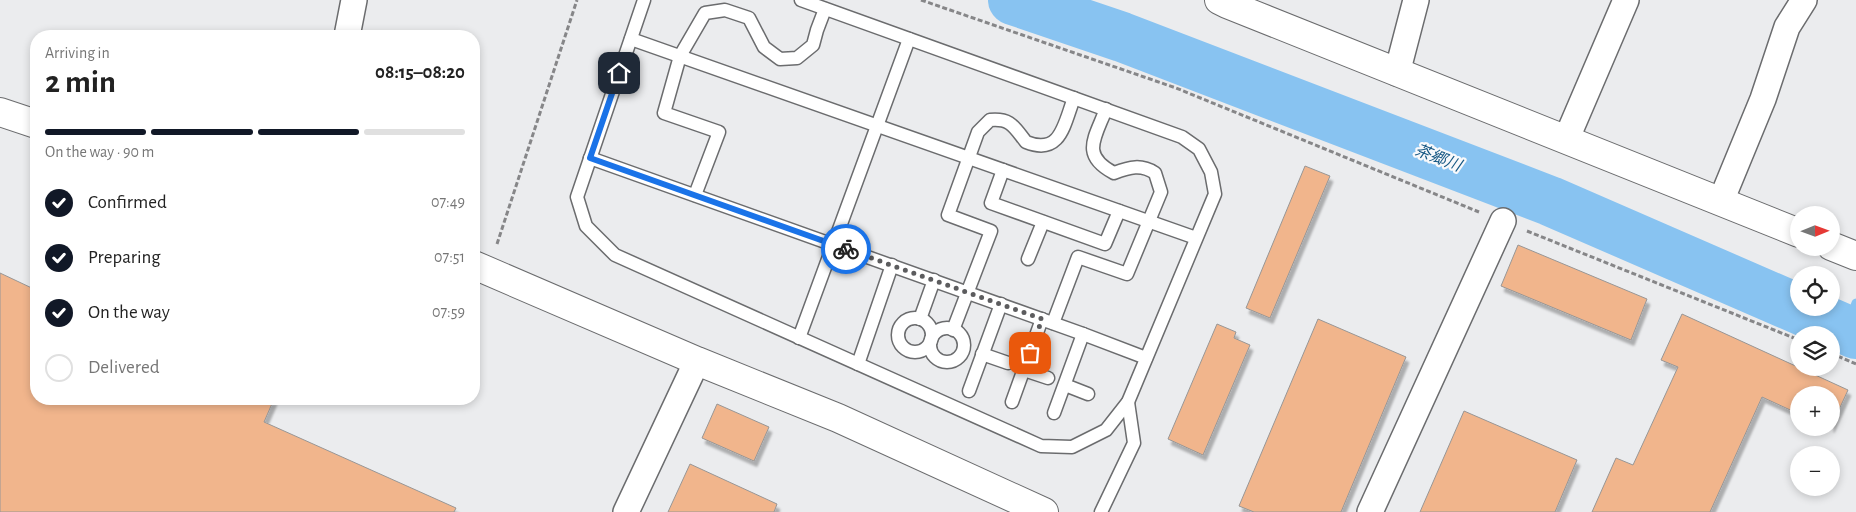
<!DOCTYPE html>
<html lang="en">
<head>
<meta charset="utf-8">
<style>
  :root { --surface:#fff; --page:#f6f6f6; --text:#222; --muted:#767676; --line:#e0e0e0; --accent:#111827 }
  body { margin:0; font-family:"Alegreya Sans","Noto Sans JP",sans-serif; background:var(--page); color:var(--text); height:100vh; display:flex; flex-direction:column; font-size:19px; white-space:nowrap }
  * { box-sizing:border-box; margin:0 }
  p { font-size:16px; color:var(--muted) }
  .icon { flex:none; width:28px; height:28px; fill:none; stroke:currentColor; stroke-width:2; stroke-linecap:round; stroke-linejoin:round }
  .map { position:relative; flex:1; overflow:hidden }
  .sheet { position:absolute; left:30px; top:30px; width:450px; height:375px; display:flex; flex-direction:column; background:var(--surface); border-radius:20px; box-shadow:0 2px 8px #0003 }
  .sheet>* { flex:none }
  .needle { width:32px; rotate:89deg }
  .controls { position:absolute; left:1790px; top:206px; display:grid; gap:10px }
  .controls a { display:grid; place-items:center; width:50px; height:50px; border-radius:50%; background:var(--surface); box-shadow:0 2px 8px #0003; font-size:25px }
  .pin { position:absolute; display:grid; place-items:center; width:42px; height:42px; color:#fff; margin:-21px; border-radius:10px; box-shadow:0 2px 8px #0006 }
  .courier { position:absolute; display:grid; place-items:center; width:50px; height:50px; margin:-25px; border:4px solid #1a73e8; border-radius:50%; background:#fff; color:#222; box-shadow:0 1px 6px #0007 }
  .overview em { font-style:normal; font-weight:600 }
  .overview div { display:flex; flex-direction:column-reverse }
  .overview { display:flex; align-items:center; justify-content:space-between; height:85px; padding:0 15px }
  h1 { font-size:32px; font-weight:600; line-height:38px }
  .bar { display:grid; grid-template-columns:repeat(4,1fr); gap:8px 5px; align-content:center; height:60px; padding:0 15px }
  .bar i { height:6px; border-radius:4px; background:var(--line) }
  .bar .current { background:var(--accent) }
  .bar p { grid-column:span 4 }
  ol { padding:0 15px; list-style:none }
  li { display:flex; align-items:center; gap:15px; height:55px }
  li p { margin-inline-start:auto }
  li .icon { padding:5px; border-radius:50%; background:var(--accent); color:#fff; stroke-width:4 }
  li:last-child { color:var(--muted) }
  li i { width:28px; height:28px; border:2px solid var(--line); border-radius:50% }
  .map>svg:first-child { display:block }
</style>
</head>
<body>
<div class="map">
<svg width="1856" height="512" viewBox="0 0 1856 512">
  <defs>
    <filter id="shadow"><feDropShadow dx="3" dy="5.5" stdDeviation="1" flood-color="#0004"/></filter>
  </defs>
  <rect width="100%" height="100%" fill="#ebecee"/>
  <g fill="none" stroke-linecap="round" stroke-linejoin="round">
    <polyline stroke="#88c3f1" stroke-width="9" points="1846,330 1856,303"/>
    <polyline stroke="#88c3f1" stroke-width="50" points="1013,0 1122,37 1550,201 1856,334"/>
  </g>
  <g fill="#f1b58c" stroke="#989695" filter="url(#shadow)">
    <polygon points="1305,166 1330,176 1270,318 1246,308"/>
    <polygon points="1518,245 1647,299 1631,340 1501,286"/>
    <polygon points="0,273 36,290 36,312 34,316 36,317 36,399 274,399 264,422 456,508 454,512 0,512"/>
    <polygon points="1682,314 1848,390 1831,427 1831,395 1799,395 1799,414 1762,397 1710,512 1592,512 1616,458 1633,465 1678,367 1661,360"/>
    <polygon points="1318,319 1406,357 1341,512 1254,512 1239,506"/>
    <polygon points="1217,324 1236,332 1234,338 1250,345 1203,455 1168,439"/>
    <polygon points="717,404 769,427 754,461 702,438"/>
    <polygon points="1464,411 1577,460 1555,512 1420,512"/>
    <polygon points="690,464 777,504 774,512 668,512"/>
  </g>
  <g fill="none" stroke-linecap="round" stroke-linejoin="round">
    <g stroke="#6b6c6e" stroke-width="15">
      <g id="service">
        <polyline points="644,0 577,197 586,226 615,255 1041,446 1072,447 1106,430 1128,402 1215,194 1211,172 1199,149 1182,137 801,0"/>
        <polyline points="631,39 1196,238"/>
        <polyline points="590,158 1083,334 1146,358"/>
        <polyline points="1003,170 991,203 1105,244 1119,211"/>
        <polyline points="695,195 719,132 664,113 680,56 705,13 725,10 749,18 764,47 780,59 797,58 813,45 817,30 825,9"/>
        <polyline points="1028,259 1043,222"/>
        <circle cx="915" cy="335" r="17"/>
        <polyline points="920,319 934,280"/>
        <path d="M1053,323L1078,257L1127,274L1161,192L1155,173C1141,164 1130,167 1114,173C1080,155 1095,138 1106,109"/>
        <circle cx="947" cy="345" r="17"/>
        <path d="M953,330L991,231L948,215L978,132L990,120C1011,118 1014,127 1026,142C1061,156 1064,124 1074,98"/>
        <polyline points="799,338 909,39"/>
        <polyline points="982,354 1008,363"/>
        <polyline points="858,364 892,265"/>
        <polyline points="1024,370 1048,378"/>
        <polyline points="1065,385 1088,394"/>
        <polyline points="969,391 1001,304"/>
        <polyline points="1012,402 1042,319"/>
        <polyline points="1054,413 1083,334"/>
        <polyline points="1101,512 1134,443 1128,402"/>
      </g>
    </g>
    <g stroke="#6b6c6e" stroke-width="28">
      <g id="minor">
        <polyline points="347,36 354,0"/>
        <polyline points="1397,73 1416,0"/>
        <polyline points="1566,140 1626,0"/>
        <polyline points="1721,201 1763,99 1787,27 1804,0"/>
        <polyline points="626,512 697,361"/>
        <polyline points="1370,512 1503,221"/>
      </g>
    </g>
    <g stroke="#6b6c6e" stroke-width="30">
      <g id="tertiary">
        <polyline points="1219,0 1227,4 1799,233"/>
        <polyline points="0,112 36,124"/>
        <polyline points="1831,246 1856,256"/>
        <polyline points="474,265 697,361 838,418 1044,512"/>
      </g>
    </g>
    <g stroke="#868688" stroke-width="3" stroke-dasharray="5 2.5" stroke-linecap="butt">
      <polyline points="921,0 1176,88 1479,212"/>
      <polyline points="1527,231 1799,340"/>
      <polyline points="497,244 577,0"/>
      <polyline points="1831,353 1856,364"/>
    </g>
    <use href="#service" stroke="#fff" stroke-width="12"/>
    <use href="#minor" stroke="#fff" stroke-width="25"/>
    <use href="#tertiary" stroke="#fff" stroke-width="28"/>
  </g>
  <g fill="none" stroke-linecap="round" stroke-linejoin="round">
    <polyline stroke="#5c5c5e" stroke-width="5" stroke-dasharray="0 9" points="846,249 1042,319 1030,353"/>
    <polyline stroke="#1a73e8" stroke-width="6" points="619,73 590,158 846,249"/>
  </g>
  <g text-anchor="middle" dominant-baseline="central" stroke-width="4.5" stroke-linejoin="round" paint-order="stroke">
    <g font-size="16" font-style="italic" fill="#165884" stroke="#f8f9fb">
      <text transform="translate(1438 158) rotate(21)">茶郷川</text>
    </g>
  </g>
</svg>
<div class="controls">
<a><svg class="needle" viewBox="-14 -14 28 28"><path d="M0-13l5 13h-10z" fill="#e53935"/><path d="M0 13l5-13h-10z" fill="#767676"/></svg></a>
<a><svg class="icon" aria-label="locate" viewBox="0 0 24 24"><circle cx="12" cy="12" r="6"/><path d="M12 2v4M12 18v4M2 12h4M18 12h4"/></svg></a>
<a><svg class="icon" aria-label="layers" viewBox="0 0 24 24"><path d="M12 4l9 5-9 5-9-5zM3 14l9 5 9-5"/></svg></a>
<a>+</a>
<a>−</a>
</div>
<div class="pin" style="left:1030px;top:353px;background:#ea580c"><svg class="icon" aria-label="bag" viewBox="0 0 24 24"><path d="M5 8h14l-1 12H6zM9 8a3 3 0 0 1 6 0"/></svg></div>
<div class="pin" style="left:619px;top:73px;background:#1f2937"><svg class="icon" aria-label="home" viewBox="0 0 24 24"><path d="M3 11l9-7 9 7M6 9v11h12V9"/></svg></div>
<div class="courier" style="left:846px;top:249px"><svg class="icon" aria-label="bike" viewBox="0 0 24 24"><circle cx="6" cy="16" r="4"/><circle cx="18" cy="16" r="4"/><path d="M6 16l4-8h5l3 8M10 8l3 8H6M13 5h3"/></svg></div>
<section class="sheet">
<div class="overview"><div><h1>2 min</h1><p>Arriving in</p></div><em>08:15–08:20</em></div>
<div class="bar"><i class="current"></i><i class="current"></i><i class="current"></i><i></i><p>On the way · 90 m</p></div>
<ol>
<li><svg class="icon" aria-label="check" viewBox="0 0 24 24"><path d="M5 12l5 5 9-10"/></svg>Confirmed<p>07:49</p></li>
<li><svg class="icon" aria-label="check" viewBox="0 0 24 24"><path d="M5 12l5 5 9-10"/></svg>Preparing<p>07:51</p></li>
<li><svg class="icon" aria-label="check" viewBox="0 0 24 24"><path d="M5 12l5 5 9-10"/></svg>On the way<p>07:59</p></li>
<li><i></i>Delivered</li>
</ol>
</section>
</div>
</body>
</html>
